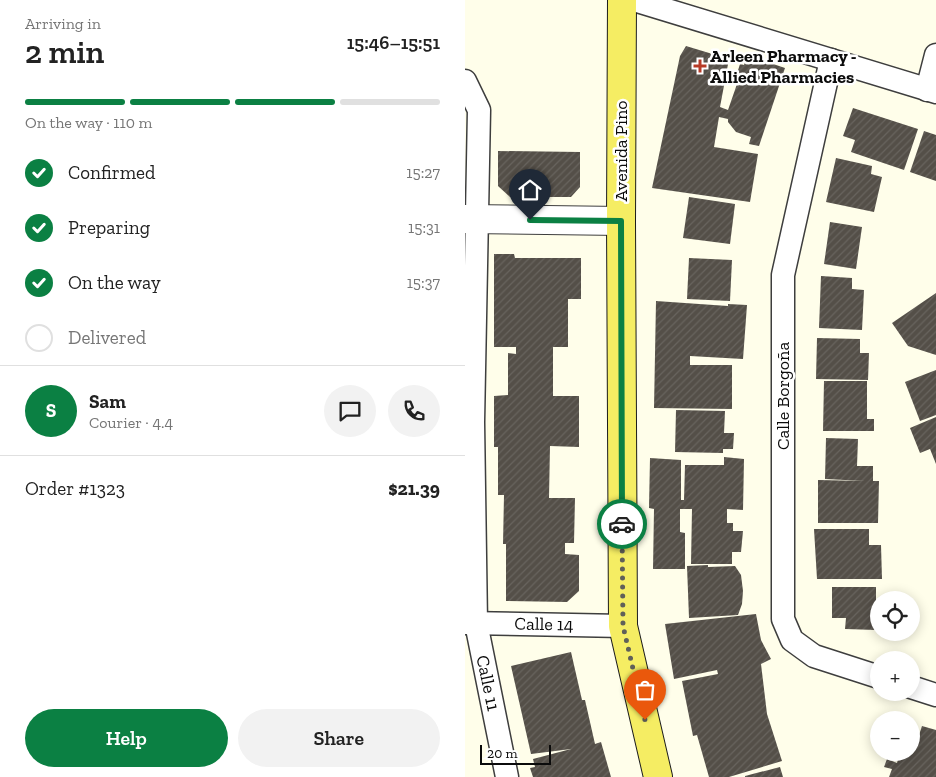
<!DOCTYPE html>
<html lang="en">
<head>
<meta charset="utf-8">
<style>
  :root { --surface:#fff; --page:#f2f2f2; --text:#222; --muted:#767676; --line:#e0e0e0; --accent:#0b8043 }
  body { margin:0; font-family:"Zilla Slab",serif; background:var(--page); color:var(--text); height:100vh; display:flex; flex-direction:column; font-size:19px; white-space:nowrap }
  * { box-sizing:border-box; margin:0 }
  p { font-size:16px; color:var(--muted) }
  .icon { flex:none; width:28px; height:28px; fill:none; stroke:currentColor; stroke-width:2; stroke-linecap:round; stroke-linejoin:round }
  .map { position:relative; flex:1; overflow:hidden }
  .sheet { display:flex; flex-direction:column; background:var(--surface); width:465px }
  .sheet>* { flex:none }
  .buttons { position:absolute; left:405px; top:591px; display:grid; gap:10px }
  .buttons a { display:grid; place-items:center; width:50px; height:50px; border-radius:50%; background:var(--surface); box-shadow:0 2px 12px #0003; font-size:25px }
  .scale { position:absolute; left:15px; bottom:12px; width:71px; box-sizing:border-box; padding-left:5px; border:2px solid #0b0b0b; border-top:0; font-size:14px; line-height:18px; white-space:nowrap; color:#0b0b0b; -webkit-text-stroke:4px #fff; paint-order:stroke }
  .pin { position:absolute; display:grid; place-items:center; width:42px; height:42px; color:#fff; margin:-51px -21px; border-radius:50% 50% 50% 0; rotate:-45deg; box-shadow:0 0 5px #0007 }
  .pin .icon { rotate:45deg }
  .courier { position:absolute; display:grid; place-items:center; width:50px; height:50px; margin:-25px; border:4px solid #0b8043; border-radius:50%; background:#fff; color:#222; box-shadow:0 1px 6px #0007 }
  .head em { font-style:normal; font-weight:600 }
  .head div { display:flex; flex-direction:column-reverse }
  .head { display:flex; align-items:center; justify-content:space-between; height:85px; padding:0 25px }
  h1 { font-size:32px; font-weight:600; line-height:38px }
  .bar { display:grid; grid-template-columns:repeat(4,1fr); gap:8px 5px; align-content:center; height:60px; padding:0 25px }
  .bar i { height:6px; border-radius:4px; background:var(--line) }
  .bar .on { background:var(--accent) }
  .bar p { grid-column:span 4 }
  .line { display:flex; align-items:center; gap:12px; padding:0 25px; border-top:1px solid var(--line) }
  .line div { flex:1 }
  .round { display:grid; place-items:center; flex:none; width:52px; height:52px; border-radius:26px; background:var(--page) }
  ol { padding:0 25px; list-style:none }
  li { display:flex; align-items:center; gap:15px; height:55px }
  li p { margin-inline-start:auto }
  li .icon { padding:5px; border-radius:50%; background:var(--accent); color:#fff; stroke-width:4 }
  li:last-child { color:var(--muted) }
  li i { width:28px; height:28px; border:2px solid var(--line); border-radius:50% }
  .primary-button { display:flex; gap:10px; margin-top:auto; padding:10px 25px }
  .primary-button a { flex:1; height:58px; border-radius:30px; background:var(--accent); color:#fff; font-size:20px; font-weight:600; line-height:58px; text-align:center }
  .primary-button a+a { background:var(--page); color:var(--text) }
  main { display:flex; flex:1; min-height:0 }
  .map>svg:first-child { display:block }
</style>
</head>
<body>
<main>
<section class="sheet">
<div class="head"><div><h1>2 min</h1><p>Arriving in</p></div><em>15:46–15:51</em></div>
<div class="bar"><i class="on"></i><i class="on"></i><i class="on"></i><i></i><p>On the way · 110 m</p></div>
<ol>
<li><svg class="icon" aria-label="check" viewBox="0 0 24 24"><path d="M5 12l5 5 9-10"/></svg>Confirmed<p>15:27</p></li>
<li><svg class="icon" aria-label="check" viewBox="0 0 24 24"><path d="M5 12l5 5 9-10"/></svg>Preparing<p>15:31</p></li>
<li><svg class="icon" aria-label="check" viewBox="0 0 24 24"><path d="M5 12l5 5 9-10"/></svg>On the way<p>15:37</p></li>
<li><i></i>Delivered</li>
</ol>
<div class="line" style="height:90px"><b class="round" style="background:var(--accent);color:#fff">S</b><div><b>Sam</b><p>Courier · 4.4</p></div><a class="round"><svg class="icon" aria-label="chat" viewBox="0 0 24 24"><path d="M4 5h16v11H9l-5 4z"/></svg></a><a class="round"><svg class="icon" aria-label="phone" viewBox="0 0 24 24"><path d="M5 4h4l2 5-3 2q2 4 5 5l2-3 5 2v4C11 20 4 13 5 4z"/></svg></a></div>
<div class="line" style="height:65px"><div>Order #1323</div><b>$21.39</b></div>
<div class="primary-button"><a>Help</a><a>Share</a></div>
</section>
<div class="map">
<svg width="471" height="777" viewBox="0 0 471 777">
  <defs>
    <pattern id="building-hatch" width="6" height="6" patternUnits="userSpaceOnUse" patternTransform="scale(1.25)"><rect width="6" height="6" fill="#544f48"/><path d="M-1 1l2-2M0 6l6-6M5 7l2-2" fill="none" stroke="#68645e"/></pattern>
  </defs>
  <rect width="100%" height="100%" fill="#fffeea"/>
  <g fill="url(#building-hatch)">
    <polygon points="221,46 264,59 255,107 263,110 272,84 269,83 275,64 279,65 282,55 320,68 294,146 284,144 286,137 271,132 263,122 263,119 254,117 249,147 293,154 285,202 187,188 215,56"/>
    <polygon points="388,108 453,129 439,170 386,152 390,140 378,136"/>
    <polygon points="459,131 471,135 471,181 445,172"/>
    <polygon points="33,151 115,152 115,187 106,197 45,197 33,186"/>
    <polygon points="371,158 407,166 406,174 417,177 409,212 361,202"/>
    <polygon points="224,197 270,204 265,244 218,238"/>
    <polygon points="365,222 397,227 391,269 359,264"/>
    <polygon points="29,254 49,254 50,258 116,258 116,299 103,299 103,347 88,347 88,396 114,396 114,447 85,446 84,498 110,498 109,543 100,543 100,554 114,555 114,591 102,602 41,601 41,544 38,544 39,495 33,495 33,447 29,447 29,396 43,395 43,353 51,354 51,347 29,347"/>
    <polygon points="224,258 267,260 265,301 222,299"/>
    <polygon points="356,276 387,278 387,289 399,290 397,330 354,328"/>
    <polygon points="471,293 471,355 443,346 427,323"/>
    <polygon points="191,301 263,306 263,304 282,305 278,359 225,356 225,365 267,365 267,409 189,408"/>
    <polygon points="352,338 395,339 395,353 404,353 403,380 351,379"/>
    <polygon points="471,370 471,415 455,421 440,382"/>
    <polygon points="359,381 402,381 402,419 409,419 409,431 358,431"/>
    <polygon points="211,410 260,411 259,433 269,433 268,449 258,449 258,453 210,452"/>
    <polygon points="471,417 471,464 465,449 455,453 445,428"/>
    <polygon points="361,438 393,439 392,466 408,466 408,481 414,481 413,523 353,523 353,480 400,481 360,479"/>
    <polygon points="259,457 279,459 278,510 262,509 262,523 268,523 268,531 278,531 276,552 267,552 267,564 226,564 227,509 215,509 215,532 220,533 220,569 188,569 189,509 184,508 185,458 216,460 216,500 219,500 220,465 259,465"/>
    <polygon points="349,529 404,529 404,545 416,545 417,579 352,579"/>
    <polygon points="243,565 243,567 270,566 276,575 278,591 277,604 273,615 224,618 222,566"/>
    <polygon points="367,587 411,587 411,630 380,629 381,618 367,618"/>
    <polygon points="291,614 296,640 306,659 296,664 302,714 317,761 264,777 244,777 232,735 228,736 217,681 253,674 252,670 209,679 200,624"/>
    <polygon points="106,652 117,700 120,700 130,744 136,742 146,777 68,777 65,768 70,767 68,759 106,749 66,754 46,666"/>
    <polygon points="457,726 471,730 471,777 424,777 427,769 419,767 422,759 432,763 435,752 448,753"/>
    <polygon points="315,767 318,777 280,777 280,776"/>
  </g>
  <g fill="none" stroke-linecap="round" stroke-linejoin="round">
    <g stroke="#3e3e3e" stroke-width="25">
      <g id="minor">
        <polyline points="169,0 471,92"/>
        <polyline points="366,60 318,275 318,619 327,640 349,656 414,677"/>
        <polyline points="0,81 14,110 8,422 11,623 42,777"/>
        <polyline points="462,90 471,55"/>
        <polyline points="0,623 158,626"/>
        <polyline points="446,687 471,695"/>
      </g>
    </g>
    <g stroke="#3e3e3e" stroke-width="30">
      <polyline id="tertiary" points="0,219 156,221"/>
    </g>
    <g stroke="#1c1c1c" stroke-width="30">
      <polyline id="primary" points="157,0 156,221 158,626 193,777"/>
    </g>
    <use href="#minor" stroke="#fff" stroke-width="22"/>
    <use href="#tertiary" stroke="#fff" stroke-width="28"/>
    <use href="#primary" stroke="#f5ed63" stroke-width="28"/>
  </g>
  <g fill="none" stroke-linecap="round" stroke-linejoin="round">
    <polyline stroke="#606059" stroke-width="5" stroke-dasharray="0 9" points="157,524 158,626 180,720"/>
    <polyline stroke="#0b8043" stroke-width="6" points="65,220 156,221 157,524"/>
  </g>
  <path fill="#b73b27" stroke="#fff" stroke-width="2" d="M232.5 58.5h5v5h5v5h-5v5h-5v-5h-5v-5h5z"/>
  <g text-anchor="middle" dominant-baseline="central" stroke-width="5" stroke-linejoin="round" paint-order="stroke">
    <g font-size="18" font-weight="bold" fill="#0b0b0b" stroke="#fff" text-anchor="start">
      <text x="245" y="56">Arleen Pharmacy -<tspan x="245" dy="21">Allied Pharmacies</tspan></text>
    </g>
    <g font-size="18" fill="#0b0b0b" stroke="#fff">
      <text transform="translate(156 151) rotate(-90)">Avenida Pino</text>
      <text transform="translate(318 396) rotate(-90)">Calle Borgoña</text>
      <text transform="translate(79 624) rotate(1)">Calle 14</text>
      <text transform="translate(23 683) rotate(78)">Calle 11</text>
    </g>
  </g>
</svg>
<div class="buttons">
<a><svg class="icon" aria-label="locate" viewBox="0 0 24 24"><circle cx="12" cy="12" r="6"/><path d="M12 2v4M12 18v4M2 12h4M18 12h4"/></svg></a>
<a>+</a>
<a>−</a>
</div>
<div class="scale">20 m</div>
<div class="pin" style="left:180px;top:720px;background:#ea580c"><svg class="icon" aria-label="bag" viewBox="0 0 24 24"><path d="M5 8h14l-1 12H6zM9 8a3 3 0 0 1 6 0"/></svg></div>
<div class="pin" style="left:65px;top:220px;background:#1f2937"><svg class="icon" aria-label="home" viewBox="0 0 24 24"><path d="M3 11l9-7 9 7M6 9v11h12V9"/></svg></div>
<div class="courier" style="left:157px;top:524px"><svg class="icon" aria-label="car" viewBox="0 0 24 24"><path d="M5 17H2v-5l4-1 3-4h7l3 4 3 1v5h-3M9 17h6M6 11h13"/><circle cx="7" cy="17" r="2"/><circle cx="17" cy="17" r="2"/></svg></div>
</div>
</main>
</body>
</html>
